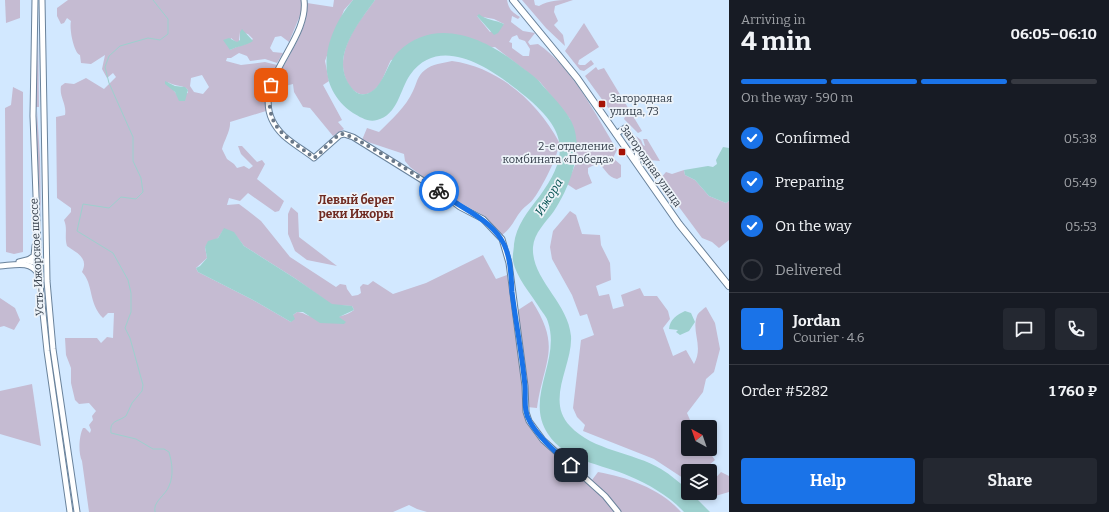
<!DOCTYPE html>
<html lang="en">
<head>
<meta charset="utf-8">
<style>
  :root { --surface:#171b24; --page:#242831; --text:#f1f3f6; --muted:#9ea1a6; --line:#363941; --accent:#1a73e8 }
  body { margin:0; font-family:Bitter,serif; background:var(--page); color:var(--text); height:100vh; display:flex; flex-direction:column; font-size:15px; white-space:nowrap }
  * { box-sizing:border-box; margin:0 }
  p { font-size:13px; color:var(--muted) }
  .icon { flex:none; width:22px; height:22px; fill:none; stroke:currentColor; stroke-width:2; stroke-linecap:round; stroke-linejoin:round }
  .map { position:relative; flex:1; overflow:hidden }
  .drawer { display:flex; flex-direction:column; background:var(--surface); width:380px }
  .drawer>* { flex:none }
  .needle { width:26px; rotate:320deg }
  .fabs { position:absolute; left:681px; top:420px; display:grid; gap:8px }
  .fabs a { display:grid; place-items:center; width:36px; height:36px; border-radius:4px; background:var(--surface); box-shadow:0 2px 6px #0003; font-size:20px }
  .pin { position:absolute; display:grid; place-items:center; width:34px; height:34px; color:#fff; margin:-17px; border-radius:8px; box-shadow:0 2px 6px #0006 }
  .courier { position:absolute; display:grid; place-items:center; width:40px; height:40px; margin:-20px; border:3px solid #1a73e8; border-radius:50%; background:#fff; color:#222; box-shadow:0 1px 5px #0007 }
  .headline em { font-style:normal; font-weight:700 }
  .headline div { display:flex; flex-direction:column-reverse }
  .headline { display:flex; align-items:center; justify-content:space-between; height:68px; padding:0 12px }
  h1 { font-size:26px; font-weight:700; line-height:30px }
  .bar { display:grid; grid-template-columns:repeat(4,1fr); gap:6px 4px; align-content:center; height:48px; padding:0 12px }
  .bar i { height:5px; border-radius:3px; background:var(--line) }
  .bar .active { background:var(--accent) }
  .bar p { grid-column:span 4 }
  .line { display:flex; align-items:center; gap:10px; padding:0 12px; border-top:1px solid var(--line) }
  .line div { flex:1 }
  .round { display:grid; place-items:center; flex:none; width:42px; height:42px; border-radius:4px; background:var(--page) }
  ol { padding:0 12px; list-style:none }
  li { display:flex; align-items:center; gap:12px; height:44px }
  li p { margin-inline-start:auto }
  li .icon { padding:4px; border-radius:50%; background:var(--accent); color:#fff; stroke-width:4 }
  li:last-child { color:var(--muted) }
  li i { width:22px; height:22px; border:2px solid var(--line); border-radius:50% }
  .action { display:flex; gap:8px; margin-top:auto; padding:8px 12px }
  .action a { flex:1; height:46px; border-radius:4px; background:var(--accent); color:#fff; font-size:16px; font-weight:700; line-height:46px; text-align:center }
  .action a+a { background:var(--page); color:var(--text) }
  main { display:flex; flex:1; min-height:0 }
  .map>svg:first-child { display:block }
</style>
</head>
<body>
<main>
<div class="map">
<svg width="729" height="512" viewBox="0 0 729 512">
  <rect width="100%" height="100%" fill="#d2e8ff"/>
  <g fill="#c5bbd2" fill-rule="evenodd">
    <polygon points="5,0 20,0 20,18 6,23"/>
    <path d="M68,0H302L301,13L289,42L281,36L275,37L270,48L273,52L283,53L277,63L265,59L250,61L247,56L239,53L231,58H227L226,61L241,65L265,62L277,65L265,94L266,111L230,122C231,130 224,141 222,149L227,159L234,164L237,168L244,166L249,169L253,166L241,154L238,146H242L257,162L262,160L265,164L257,179L284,201L279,211L275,212L248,193L240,201L229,198L227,205L239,204L247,210L261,221L290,257L336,287L340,284L346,285L347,289L352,296L358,295L361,293L360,287L363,284L368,285L373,281L393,294L426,283L483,255L496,279L507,275L515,312L532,301C562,348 544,359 537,408L527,407L529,423L555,453L572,462L592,480L598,472C627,477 661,489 681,512H427L417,509L409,505L393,512H89L82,461C78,453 79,436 83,428H85L90,433L91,430L89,425L93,420L92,416L96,411L89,403L79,404L75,400L71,383V368L66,355L65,338H97L101,343L107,337L113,338L114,313H108L103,318C88,303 94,285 82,272C89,258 77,253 67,246C64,236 68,229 64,220L71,212V208L57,198L56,117L65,115C67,104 59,97 61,86L65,83L74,84L86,78L104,89L116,77L113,73L107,78L102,69L105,55L91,64L81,63L80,55C74,53 69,29 71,21L67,18L64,23L61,24L57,16V8ZM240,32L248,34L253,39C246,46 238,45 230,50L231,38L237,43L239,41ZM202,75L209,87L203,94L194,92L190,86L191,78ZM168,82C175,87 183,84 188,90V93L177,95ZM224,229L234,233L244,246L296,279L332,305L352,306L354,310C343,319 326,318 313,317C307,316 303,312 297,312L293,315L291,322L253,300L198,272L196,268L207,258L205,247L218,238Z"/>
    <path d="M334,0H353L344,10L325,61L329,81L323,85L342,120L338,122L344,129L333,136L310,108L303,107L294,92L293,84L273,89C281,66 299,44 305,22C306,16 306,10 307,3L333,7Z"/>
    <path d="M375,0H507C509,10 512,12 520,17L518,19L512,16L511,22L523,31L535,33L528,42L530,45L538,44C572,67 596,115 617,150L613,158L621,165V177L617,179C607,177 606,169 598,163L588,168V173L592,183L576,190L567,184L575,165L570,119L540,82L495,47L391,60C387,67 384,78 379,85C362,107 343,86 343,65C343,40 361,19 375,0ZM477,16L494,19L504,24L490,32ZM517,35L519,39L525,41L530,49L529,56H523L512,48V43L509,42L512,37Z"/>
    <path d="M522,0H534L535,5L539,6C549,0 561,0 573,0L555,6L554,12L558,21L554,25L563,35L565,46L546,28Z"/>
    <polygon points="584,23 599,47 579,60 578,64 580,65 585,65 591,60 594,64 584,71 580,70 565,51"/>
    <polygon points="38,36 39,107 36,107"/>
    <path d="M452,61C498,67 538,102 559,142C560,153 541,189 534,198C531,203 525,206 521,211C513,221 514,225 502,235L481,214L451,198L410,167L405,161L404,154L362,140L367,128L379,132C391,120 406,107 413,91C417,83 417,76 425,70C432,64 443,63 452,61Z"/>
    <polygon points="596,67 598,70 604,68 642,131 638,133 624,119 626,114 624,110 614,116 585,76"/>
    <polygon points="13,87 23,92 23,252 14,254 6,252 5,108 11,105"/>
    <polygon points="37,110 40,158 41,217 36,140"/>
    <polygon points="636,136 641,140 643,145 645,146 643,139 647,139 660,161 649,160"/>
    <polygon points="684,170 685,175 695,180 709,196 726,203 729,201 729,240 719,248 712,242 702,238 659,180 666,172 672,174"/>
    <polygon points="291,207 298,213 299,237 337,266 307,260 295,251 288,234 288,214"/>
    <path d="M570,211L576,215L582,234L600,235L601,245L610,263L611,280L596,286L599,296L609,294L613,309L624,306L621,295L640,288L644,296H657L668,311L670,319L663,328L673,356L686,350L694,364C704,346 691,332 697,316C698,313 703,309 706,307L715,323L720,349L714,372L706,379L703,392L687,413L693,427H688V449H707L715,460L702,471H688V478L686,480L654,459L583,431L585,425L577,417L573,408L581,340L594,335L587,314L580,316L572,295L552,259L550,247L553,231Z"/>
    <polygon points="0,298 15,308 20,320 14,330 4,326 0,327"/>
    <polygon points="32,384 41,446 0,434 0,391"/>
    <polygon points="721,472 729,476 729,492 712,497 709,493 710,484"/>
  </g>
  <g fill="#9dd0ce">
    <path d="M353,0H375C358,24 329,58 351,87C356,94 362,96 369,93C384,86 386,64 398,52C437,14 489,40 524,69C531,74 538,79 543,86C552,96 563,107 570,119C586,146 570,187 554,211C546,222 534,233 533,247C531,279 568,302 571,336C573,365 545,400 570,426C593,451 633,452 661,469C671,475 680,483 688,490V493H691L710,512H684C669,496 650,485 629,476C602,464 565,461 548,434C524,398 561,361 548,322C547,317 542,312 539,307C531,294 516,277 513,261C512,257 514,249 514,244C516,226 528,211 539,197C571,154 566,130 525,96C496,72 441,31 410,75C400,89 398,115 377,120C369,123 360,117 353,113C311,84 325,33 353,0Z"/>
    <path d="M479,14C485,20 496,20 504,24L498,33L494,35L477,16Z"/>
    <path d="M242,29L253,41C245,46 238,46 230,50L223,40L229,38L237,42L240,40V32Z"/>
    <polygon points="165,81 175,86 185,87 188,90 185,101 179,101 175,92 165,84"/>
    <polygon points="723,147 729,148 729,201 726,203 709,196 695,180 685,175 684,170 708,166 713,167 717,164 716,160"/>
    <polygon points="224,228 234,232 244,246 296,279 332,304 352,306 354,310 339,317 346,322 344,324 320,323 303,312 297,312 293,315 295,319 291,322 253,300 198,272 196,268 200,266 207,258 205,247 208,241 218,238"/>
    <path d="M685,311L691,313L695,322L689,331L680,335L676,332L678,330L669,329C670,319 677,315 685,311Z"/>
  </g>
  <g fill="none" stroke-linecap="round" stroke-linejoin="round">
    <path stroke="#9dd0ce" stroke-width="1" d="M153,0L168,19V34L160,40L148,38L120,46L109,56L105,67L109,83L133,137V161L141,178L143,192L136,199L121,197L109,208L83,204L77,231L113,253L128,280L131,293V312L125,328L130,338L143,385L142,391L132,403L126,416C118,422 109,420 111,433L136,439L153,449H164L169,452C172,463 174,475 169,486C166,495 152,502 155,512"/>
    <g stroke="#69829b" stroke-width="7">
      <g id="minor">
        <polyline points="35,0 33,116 39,275 47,351 70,512"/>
        <polyline points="42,0 47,281 53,349 77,512"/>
        <path d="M304,0C310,46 237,91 284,136C293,144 305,151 314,158L340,135L344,134L353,137L435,188L460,207L483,219L502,239L509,263L525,386L526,412L529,421L543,440L605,496L618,512"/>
        <polyline points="616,134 625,128 637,147 638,164"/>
        <polyline points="28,260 34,256 35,246"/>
        <polyline points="19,262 27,260 40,264"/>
        <path d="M0,266C14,265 31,260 38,274"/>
      </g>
    </g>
    <g stroke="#69829b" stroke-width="8">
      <polyline id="major" points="513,0 577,78 679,224 729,286"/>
    </g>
    <use href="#minor" stroke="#fff" stroke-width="5"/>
    <use href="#major" stroke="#fff" stroke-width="6"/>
  </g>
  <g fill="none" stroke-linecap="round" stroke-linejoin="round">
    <path stroke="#6a7888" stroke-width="4" stroke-dasharray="0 7.2" d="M271,85C264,129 284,134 314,158C323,152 331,138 342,134C350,132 429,183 439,191"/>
    <path stroke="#1a73e8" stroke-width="5" d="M439,191C459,208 486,216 501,239C511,254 511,276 512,292C516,324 522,354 525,386C526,397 523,411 530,422C540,439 556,453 571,465"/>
  </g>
  <g fill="#a61205" stroke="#edf3f9" stroke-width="1.5">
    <rect x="598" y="100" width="8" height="8" rx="2"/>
    <rect x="618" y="148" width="8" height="8" rx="2"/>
  </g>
  <g text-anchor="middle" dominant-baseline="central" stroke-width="3.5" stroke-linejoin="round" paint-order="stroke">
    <g font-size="11" fill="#323c48" stroke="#edf3f9" text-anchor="start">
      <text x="610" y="98">Загородная<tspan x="610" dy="13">улица, 73</tspan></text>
      <text x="614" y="146" text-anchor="end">2-е отделение<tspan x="614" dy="13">комбината «Победа»</tspan></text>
    </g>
    <g font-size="11" fill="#323c48" stroke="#edf3f9">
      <text transform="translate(651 166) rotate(55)">Загородная улица</text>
      <text transform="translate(37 257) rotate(-93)">Усть-Ижорское шоссе</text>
    </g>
    <g font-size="12" font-style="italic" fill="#075353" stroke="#edf3f9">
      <text transform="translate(549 197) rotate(-58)">Ижора</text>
    </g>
    <g font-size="12" font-weight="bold" fill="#6f2a21" stroke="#edf3f9">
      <text x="356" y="200">Левый берег<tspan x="356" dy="14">реки Ижоры</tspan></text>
    </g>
  </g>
</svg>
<div class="fabs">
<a><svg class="needle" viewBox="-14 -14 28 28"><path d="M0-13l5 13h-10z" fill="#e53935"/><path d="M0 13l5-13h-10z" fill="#9ea1a6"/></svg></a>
<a><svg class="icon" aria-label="layers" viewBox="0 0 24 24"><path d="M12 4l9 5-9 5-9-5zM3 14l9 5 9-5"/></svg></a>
</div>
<div class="pin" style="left:271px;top:85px;background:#ea580c"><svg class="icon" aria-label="bag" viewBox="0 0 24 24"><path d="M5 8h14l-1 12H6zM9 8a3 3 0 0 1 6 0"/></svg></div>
<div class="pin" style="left:571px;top:465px;background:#1f2937"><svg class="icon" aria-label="home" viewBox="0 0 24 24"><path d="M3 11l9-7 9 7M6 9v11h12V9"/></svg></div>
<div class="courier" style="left:439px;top:191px"><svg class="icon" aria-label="bike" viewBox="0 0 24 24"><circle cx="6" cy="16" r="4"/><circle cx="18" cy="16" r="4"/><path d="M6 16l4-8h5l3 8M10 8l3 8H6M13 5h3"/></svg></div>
</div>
<section class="drawer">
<div class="headline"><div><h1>4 min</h1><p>Arriving in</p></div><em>06:05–06:10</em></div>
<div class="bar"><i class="active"></i><i class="active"></i><i class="active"></i><i></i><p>On the way · 590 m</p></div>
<ol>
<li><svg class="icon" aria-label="check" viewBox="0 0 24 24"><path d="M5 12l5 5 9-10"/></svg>Confirmed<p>05:38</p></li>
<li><svg class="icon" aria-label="check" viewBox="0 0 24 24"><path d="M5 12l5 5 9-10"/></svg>Preparing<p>05:49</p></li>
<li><svg class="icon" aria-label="check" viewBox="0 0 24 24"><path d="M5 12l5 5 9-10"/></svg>On the way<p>05:53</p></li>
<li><i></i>Delivered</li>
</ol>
<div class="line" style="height:72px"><b class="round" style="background:var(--accent);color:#fff">J</b><div><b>Jordan</b><p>Courier · 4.6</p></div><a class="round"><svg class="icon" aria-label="chat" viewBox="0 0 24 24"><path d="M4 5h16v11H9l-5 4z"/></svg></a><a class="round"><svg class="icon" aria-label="phone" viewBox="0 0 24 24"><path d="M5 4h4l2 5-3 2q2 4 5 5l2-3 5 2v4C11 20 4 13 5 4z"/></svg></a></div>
<div class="line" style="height:52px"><div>Order #5282</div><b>1 760 ₽</b></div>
<div class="action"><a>Help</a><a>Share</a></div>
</section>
</main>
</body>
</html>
